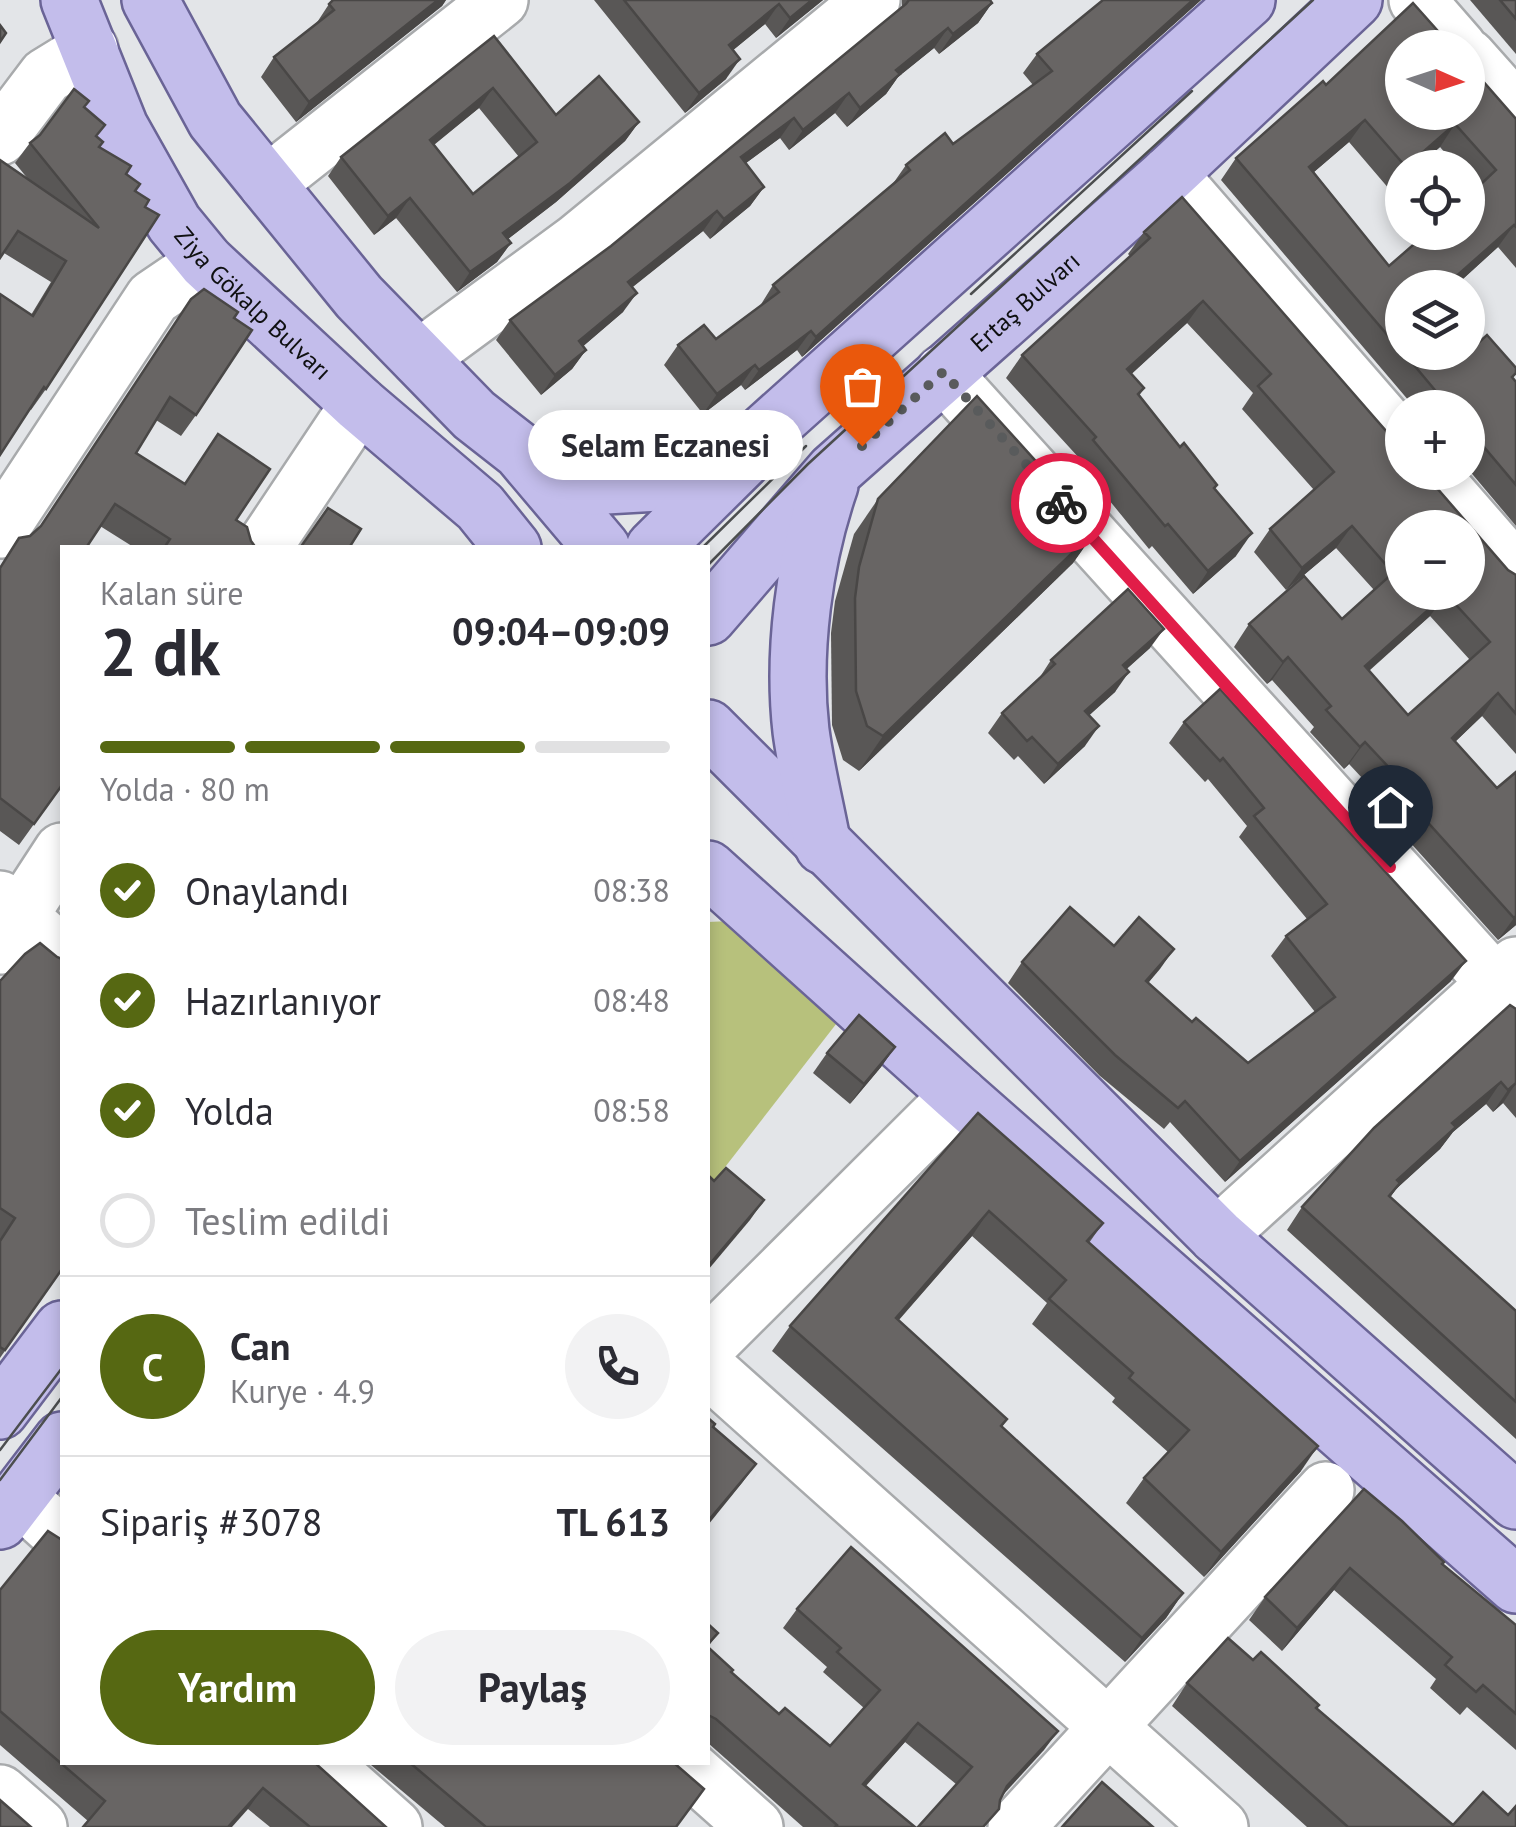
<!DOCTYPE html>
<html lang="tr">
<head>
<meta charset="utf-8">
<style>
  :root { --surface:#fff; --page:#f2f2f3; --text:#2b2b33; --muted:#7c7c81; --line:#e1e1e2; --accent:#566812 }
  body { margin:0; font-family:"PT Sans",sans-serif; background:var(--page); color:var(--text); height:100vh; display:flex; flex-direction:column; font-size:38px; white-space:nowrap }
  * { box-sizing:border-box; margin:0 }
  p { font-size:32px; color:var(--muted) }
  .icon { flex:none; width:55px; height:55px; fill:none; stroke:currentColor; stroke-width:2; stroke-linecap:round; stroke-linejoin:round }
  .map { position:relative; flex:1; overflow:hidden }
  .sheet { position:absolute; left:60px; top:545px; width:650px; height:1220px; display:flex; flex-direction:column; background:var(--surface); border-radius:0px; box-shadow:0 5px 15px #0003 }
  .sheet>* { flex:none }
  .needle { width:65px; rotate:93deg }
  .controls { position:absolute; left:1385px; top:30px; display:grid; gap:20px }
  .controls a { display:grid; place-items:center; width:100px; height:100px; border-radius:50%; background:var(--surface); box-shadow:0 5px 15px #0003; font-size:50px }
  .pin { position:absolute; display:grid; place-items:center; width:85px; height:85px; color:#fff; margin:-102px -42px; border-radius:50% 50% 50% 0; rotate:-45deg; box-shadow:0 0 10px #0007 }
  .pin .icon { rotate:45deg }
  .courier { position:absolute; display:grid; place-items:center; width:100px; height:100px; margin:-50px; border:8px solid #e11d48; border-radius:50%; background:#fff; color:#222; box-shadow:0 2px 12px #0007 }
  .bubble { position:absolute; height:70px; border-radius:35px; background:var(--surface); box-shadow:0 5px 15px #0003; font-size:32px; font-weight:700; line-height:70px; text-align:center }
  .summary em { font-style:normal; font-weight:700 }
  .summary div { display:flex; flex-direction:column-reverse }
  .summary { display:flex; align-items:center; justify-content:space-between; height:170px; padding:0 40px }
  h1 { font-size:65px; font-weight:700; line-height:75px }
  .bar { display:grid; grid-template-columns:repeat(4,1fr); gap:15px 10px; align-content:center; height:120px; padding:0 40px }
  .bar i { height:12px; border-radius:8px; background:var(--line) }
  .bar .current { background:var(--accent) }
  .bar p { grid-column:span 4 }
  .line { display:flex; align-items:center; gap:25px; padding:0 40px; border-top:2px solid var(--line) }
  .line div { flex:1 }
  .round { display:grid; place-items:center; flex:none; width:105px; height:105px; border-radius:52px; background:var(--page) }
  ol { padding:0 40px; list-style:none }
  li { display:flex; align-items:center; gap:30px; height:110px }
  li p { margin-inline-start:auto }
  li .icon { padding:10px; border-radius:50%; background:var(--accent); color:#fff; stroke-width:4 }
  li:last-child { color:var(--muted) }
  li i { width:55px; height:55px; border:5px solid var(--line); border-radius:50% }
  .button { display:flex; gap:20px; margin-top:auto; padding:20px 40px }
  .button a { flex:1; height:115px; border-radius:60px; background:var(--accent); color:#fff; font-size:40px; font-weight:700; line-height:115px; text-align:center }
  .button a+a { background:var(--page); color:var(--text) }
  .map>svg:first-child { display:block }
</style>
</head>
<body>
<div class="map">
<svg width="1516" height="1827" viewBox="0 0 1516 1827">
  <rect width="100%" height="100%" fill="#e3e5e8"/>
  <polygon fill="#b7c17c" points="730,921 840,1019 708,1189 708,922"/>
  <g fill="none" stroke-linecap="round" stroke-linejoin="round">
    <g stroke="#a8aaac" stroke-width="60">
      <g id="minor">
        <polyline points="1417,0 1459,48"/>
        <polyline points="1468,57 1516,111"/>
        <polyline points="0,137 46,76 90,49"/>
        <polyline points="1169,174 1402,442"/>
        <polyline points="267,184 500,0"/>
        <polyline points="419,358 577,242 872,0"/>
        <polyline points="943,373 1516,1006"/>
        <polyline points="1429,472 1516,572"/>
        <polyline points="0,530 153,298 206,262"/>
        <polyline points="263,548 359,404"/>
        <polyline points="0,899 62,954"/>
        <polyline points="0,946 62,851"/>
        <polyline points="1217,1236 1516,965"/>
        <polyline points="708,1345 959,1095"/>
        <polyline points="708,1369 1220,1827"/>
        <polyline points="19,1497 62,1536"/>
        <polyline points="321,1762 394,1827"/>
        <polyline points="682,1762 755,1827"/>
        <polyline points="0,1793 39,1827"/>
        <polyline points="1016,1827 1326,1490"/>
      </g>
    </g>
    <g stroke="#6a6496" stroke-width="60">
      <g id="major">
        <path id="s1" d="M69,0L120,127L174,223L206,262L359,404L480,507L513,548"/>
        <polyline points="150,0 215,120 359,297 474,415 520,451 602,548"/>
        <polyline points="533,458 588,487 658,483 741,460"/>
        <polyline points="654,548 744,459 765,432 1247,0"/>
        <path id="s2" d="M708,617L834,471L1169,174L1354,0"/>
        <polyline points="708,728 1217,1236 1516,1501"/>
        <path d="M823,846C816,808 806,769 801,731C792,652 804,560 830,485"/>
        <polyline points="708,869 959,1095 1516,1585"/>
        <polyline points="0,1411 62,1329"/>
        <polyline points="0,1521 62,1440"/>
      </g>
    </g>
    <use href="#minor" stroke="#fff" stroke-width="55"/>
    <use href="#major" stroke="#c3bdeb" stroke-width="55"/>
    <g stroke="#4c4e4f" stroke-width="2.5">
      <polyline points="971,294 1192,91"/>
      <polyline points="702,548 806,446"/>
      <polyline points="708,565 808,464 1313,0"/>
      <polyline points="0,1450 62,1368"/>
      <polyline points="0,1480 62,1397"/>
    </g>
  </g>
  <g fill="#595756" fill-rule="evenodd">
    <polygon points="333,0 446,0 442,6 296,122 261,77 274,57 316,24 329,4"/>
    <polygon points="594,0 823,0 776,38 765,24 733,50 726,79 685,113"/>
    <polygon points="902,0 990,0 992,3 978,23 939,54 934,48 898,77 886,94 847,127 835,113 789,150 780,138 746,163 764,187 750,206 710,239 703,231 632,287 623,312 583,346 586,350 572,369 541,395 496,340 510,320 611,246 902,8"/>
    <polygon points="1103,0 1201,0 802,357 797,350 745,390 741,385 703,414 664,365 678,345 716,339 760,306 773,285 892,185 906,165 953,144 1033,85 1023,73 1037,54"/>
    <polygon points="1470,0 1516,0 1516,54"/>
    <path d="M494,36L556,115L639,122L625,141L556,202L508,239L511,243L497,262L457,292L396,218L374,235L328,176L341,157ZM479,108L519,157L473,194L434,145Z"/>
    <path d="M1326,85L1516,119V268L1498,247L1453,288H1402L1475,346L1516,382V526L1468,469V408H1415L1221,180L1236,158ZM1349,142L1390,190L1402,179V168H1416L1440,147L1458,168H1468V178L1477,189L1474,194L1389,266L1314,172Z"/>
    <polygon points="84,107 97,137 100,147 126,174 135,191 46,389 31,410 30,409 31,315 51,282 4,253 28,179 15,163 30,143"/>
    <path d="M1144,232L1508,570L1516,575V754L1482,716L1455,742L1497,788L1516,925L1498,940L1389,819L1394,812L1349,764L1344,769L1310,732L1314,727L1272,680L1267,684L1234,647L1249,624L1342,619L1374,590L1336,548L1286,590L1254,552L1270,529L1314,490L1242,409L1253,393L1187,323L1131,374L1144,388L1139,396L1180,447L1217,485L1214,489L1236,556L1193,594L1152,546L1149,549L1078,462L1080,459L1006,378L1022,355L1130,256L1128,254ZM1430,616L1470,660L1408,715L1369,671Z"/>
    <polygon points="234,318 196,415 181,436 156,420 136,453 236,520 256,548 135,548 100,526 62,548 62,785 19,845 0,831 0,567 19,538 30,536 39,528"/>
    <polygon points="878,499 1097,529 1073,563 859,771 843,760 832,725 831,633 835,601 854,534"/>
    <polygon points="1150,648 1126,669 1115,692 1089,715 1085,746 1044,784 1018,756 1014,760 988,733 1002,713 1038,680 1051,660"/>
    <polygon points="1220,689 1451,981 1225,1182 1170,1122 1164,1129 1100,1076 1008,983 1022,962 1114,946 1174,949 1148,983 1192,1022 1248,1063 1315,1012 1271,956 1286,936 1307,919 1239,837 1247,826 1208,779 1205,782 1169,743 1184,722"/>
    <polygon points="0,981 62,1269 0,1358"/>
    <polygon points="1516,1009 1516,1118 1503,1103 1493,1112 1486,1104 1453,1132 1440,1149 1396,1189 1390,1197 1516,1311 1516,1439 1287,1230 1302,1207"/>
    <polygon points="895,1047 881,1067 850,1104 813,1073 827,1053"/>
    <polygon points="978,1113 1103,1223 1089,1243 1301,1471 1204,1577 1126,1503 1144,1478 1168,1452 1112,1402 1115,1398 1032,1324 1047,1303 972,1236 899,1320 1007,1419 1002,1427 1183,1593 1166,1618 1125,1662 772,1351 790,1326"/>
    <polygon points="1364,1489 1443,1564 1516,1625 1516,1750 1467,1707 1460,1715 1430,1688 1436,1679 1334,1590 1282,1651 1249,1620 1265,1597"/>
    <polygon points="0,1590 314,1762 386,1827 270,1827 248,1809 88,1821 0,1745"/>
    <polygon points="797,1609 1044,1750 956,1784 905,1742 866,1786 915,1827 803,1827 708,1743 708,1624 718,1633 708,1647 731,1673 779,1714 830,1746 864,1708 823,1672 827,1667 783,1628"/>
    <polygon points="1253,1660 1316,1708 1453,1825 1508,1815 1516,1827 1307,1827 1172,1706 1187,1683"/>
    <polygon points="372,1762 673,1762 677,1827 445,1827 371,1765"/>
  </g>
  <g fill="#494746">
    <polygon points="438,0 446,0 442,6 296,122 309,102"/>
    <polygon points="812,0 823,0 776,38 790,18"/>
    <polygon points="1193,0 1201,0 802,357 816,337"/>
    <polygon points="992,3 978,23 939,54 953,34"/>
    <polygon points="779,4 765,24 715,65 729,45"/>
    <polygon points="948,28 934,48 898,77 886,94 847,127 860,108 896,70"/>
    <polygon points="740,59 726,79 685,113 699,93"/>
    <polygon points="493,88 479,108 416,159 430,140"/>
    <polygon points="849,93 835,113 789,150 803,130"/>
    <polygon points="794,118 780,138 727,177 741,157"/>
    <polygon points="1365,120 1349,142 1294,189 1309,167"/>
    <polygon points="639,122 625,141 556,202 490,253 503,233"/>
    <polygon points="1455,124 1440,147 1416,168 1406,168"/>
    <polygon points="1402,172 1402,179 1390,190"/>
    <polygon points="764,187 750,206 710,239 724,219"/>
    <polygon points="410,198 396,218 374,235 388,216"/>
    <polygon points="717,211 703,231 614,302 628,282"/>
    <polygon points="1514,225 1498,247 1453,288 1443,288"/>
    <polygon points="511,243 497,262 457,292 470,272"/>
    <polygon points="637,293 623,312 566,361 579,341"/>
    <polygon points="1203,301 1187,323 1112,392 1127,369"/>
    <polygon points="811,331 797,350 745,390 759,370"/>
    <polygon points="586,350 572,369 541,395 555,375"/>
    <polygon points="755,365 741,385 703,414 717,394"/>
    <polygon points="1352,526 1336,548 1286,590 1302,568"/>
    <polygon points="1097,529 1073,563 859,771 883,736"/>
    <polygon points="1252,533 1236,556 1193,594 1208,571"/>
    <polygon points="1446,594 1430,616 1349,688 1365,666"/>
    <polygon points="1164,629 1150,648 1109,685 1123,665"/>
    <polygon points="1288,657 1272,680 1267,684 1283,662"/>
    <polygon points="1129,672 1115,692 1072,731 1085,711"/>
    <polygon points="1498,693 1482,716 1436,760 1452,738"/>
    <polygon points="1099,726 1085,746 1044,784 1058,764"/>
    <polygon points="1365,742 1349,764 1344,769 1360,747"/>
    <polygon points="1516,916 1516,925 1498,940 1514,918"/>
    <polygon points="1174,949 1160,969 1132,1002 1146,981"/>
    <polygon points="1466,961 1451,981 1225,1182 1240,1161"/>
    <polygon points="895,1047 881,1067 850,1104 864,1084"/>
    <polygon points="1501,1082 1486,1104 1453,1132 1440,1149 1396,1189 1385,1205 1397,1180 1452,1123"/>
    <polygon points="1516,1083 1503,1103 1493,1112 1508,1090"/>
    <polygon points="764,1200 750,1220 708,1270 708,1266"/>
    <polygon points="989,1211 972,1236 879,1342 896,1318"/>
    <polygon points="1318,1446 1301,1471 1204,1577 1221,1552"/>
    <polygon points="756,1464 742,1483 708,1525 708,1521"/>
    <polygon points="1350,1568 1334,1590 1282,1651 1297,1628"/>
    <polygon points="1183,1593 1166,1618 1125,1662 1142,1638"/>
    <polygon points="918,1723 905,1742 850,1803 863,1784"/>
    <polygon points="1058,1731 1044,1750 993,1806 1007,1786"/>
    <polygon points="263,1788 248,1809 232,1827 228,1827"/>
  </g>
  <g fill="#686564" stroke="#494746" stroke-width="2.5" fill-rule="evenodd">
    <polygon points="333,0 438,0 309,102 274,57 334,10 329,4"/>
    <polygon points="624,0 812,0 790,18 779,4 729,45 740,59 699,93"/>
    <polygon points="909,0 990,0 992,3 953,34 948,28 896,70 900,74 860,108 849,93 803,130 794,118 741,157 764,187 724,219 717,211 628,282 637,293 579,341 586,350 555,375 510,320 611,246 906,4"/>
    <polygon points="1103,0 1193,0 816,337 811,331 759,370 755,365 717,394 678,345 704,325 716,339 779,292 773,285 910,170 906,165 945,133 953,144 1052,71 1037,54"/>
    <polygon points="1500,0 1516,0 1516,19"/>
    <path d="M1413,3L1453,48H1402V112H1468V64L1516,119V227L1514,225L1443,288H1402V352L1236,158L1323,81L1326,85ZM1365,120L1406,167L1455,124L1496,170L1480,185L1481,187L1468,199V232H1428L1389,266L1309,167Z"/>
    <polygon points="0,25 6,33 0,42"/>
    <path d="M494,36L556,115L599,76L639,122L570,183L503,233L511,243L470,272L410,198L388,216L341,157ZM493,88L537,142L473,194L430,140Z"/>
    <polygon points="74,89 89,101 84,107 105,125 96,136 103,142 99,147 131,166 126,174 140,184 135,191 149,200 145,207 159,215 46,389 44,387 0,455 0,294 33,316 66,261 18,231 0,258 0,160 99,228 30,143 40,135"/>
    <path d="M1182,197L1394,440L1402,445V472H1423L1508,570L1516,575V714L1498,693L1452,738L1497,788L1516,772V916L1514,918L1405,797L1411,791L1365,742L1360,747L1326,710L1331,706L1288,657L1283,662L1249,624L1304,576L1342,619L1393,573L1352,526L1302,568L1270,529L1334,472L1258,386L1271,374L1203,301L1127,369L1144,388L1138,394L1180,447L1184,443L1217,485L1214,488L1252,533L1208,571L1168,524L1165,526L1093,440L1096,437L1022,355L1150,238L1144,232ZM1402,528H1468V592H1402ZM1446,594L1490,642L1408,715L1365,666Z"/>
    <polygon points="204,289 238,312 234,318 252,330 196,415 170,397 136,453 185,484 218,434 270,469 236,520 247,527 251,541 256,548 164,548 170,539 115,504 86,548 62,548 62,785 34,824 0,798 0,568 19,538 30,536 41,526 191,299"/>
    <polygon points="1487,335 1516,368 1516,373 1512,377 1516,382 1516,485 1468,428 1468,408 1450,408 1403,352 1468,352 1468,337 1475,346"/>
    <polygon points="977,396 1097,529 883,736 867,726 856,691 855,598 859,567 878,499"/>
    <polygon points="328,508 361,529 349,548 300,548"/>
    <polygon points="1128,589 1164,629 1123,665 1129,672 1085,711 1099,726 1058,764 1032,737 1027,741 1002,713 1055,664 1051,660"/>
    <polygon points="1220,689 1466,961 1240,1161 1185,1101 1178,1108 1115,1055 1022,962 1070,907 1114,946 1139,917 1174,949 1146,981 1192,1022 1196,1018 1248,1063 1335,997 1286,936 1327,904 1254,816 1264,808 1223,758 1220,761 1184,722"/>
    <polygon points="40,943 57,957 62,959 62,1269 5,1350 0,1347 0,1241 15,1218 0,1208 0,981 25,954"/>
    <polygon points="1510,1005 1516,1009 1516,1083 1508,1090 1501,1082 1452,1123 1456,1127 1397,1180 1400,1183 1389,1196 1516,1311 1516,1402 1302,1207 1374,1128"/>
    <polygon points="859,1015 895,1047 864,1084 827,1053"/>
    <polygon points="978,1113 1103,1223 1087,1241 1318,1446 1221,1552 1144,1478 1189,1430 1129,1378 1133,1373 1049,1299 1066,1280 989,1211 896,1318 1007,1419 1001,1426 1183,1593 1142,1638 790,1326"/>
    <polygon points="726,1168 764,1200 708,1266 708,1175 714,1181"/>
    <polygon points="708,1418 715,1424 713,1427 756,1464 708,1521"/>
    <polygon points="1364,1489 1402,1521 1444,1562 1442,1564 1516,1625 1516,1714 1483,1685 1476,1692 1445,1665 1452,1657 1350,1568 1297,1628 1265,1597"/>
    <polygon points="48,1531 62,1540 62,1762 314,1762 386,1827 310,1827 263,1788 228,1827 83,1827 105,1801 0,1711 0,1590"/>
    <polygon points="851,1547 1058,1731 1007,1786 1000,1800 999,1809 983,1827 918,1827 972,1767 918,1723 863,1784 915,1827 835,1827 837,1825 716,1719 708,1715 708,1647 733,1670 731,1672 779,1714 785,1708 830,1746 880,1690 837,1652 841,1648 797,1609"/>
    <polygon points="708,1624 718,1633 708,1644"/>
    <polygon points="1228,1638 1253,1660 1261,1652 1319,1705 1316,1708 1453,1825 1483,1792 1508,1815 1516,1806 1516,1827 1348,1827 1187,1683"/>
    <polygon points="409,1762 673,1762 704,1789 676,1827 486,1827"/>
    <polygon points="1102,1782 1153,1827 1062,1827"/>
    <polygon points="0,1800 31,1827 0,1827"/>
  </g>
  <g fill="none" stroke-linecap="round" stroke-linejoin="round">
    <polyline stroke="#595b5c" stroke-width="10" stroke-dasharray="0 18" points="862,446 943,372 1061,503"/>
    <polyline stroke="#e11d48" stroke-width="12" points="1061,503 1390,867"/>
  </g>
  <g text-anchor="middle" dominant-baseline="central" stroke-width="8" stroke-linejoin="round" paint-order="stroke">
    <g font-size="25" fill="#0f1011" stroke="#e3e5e8">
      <text stroke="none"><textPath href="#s1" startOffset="360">Ziya Gökalp Bulvarı</textPath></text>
      <text stroke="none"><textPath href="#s2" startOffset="448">Ertaş Bulvarı</textPath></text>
    </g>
  </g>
</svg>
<div class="controls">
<a><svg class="needle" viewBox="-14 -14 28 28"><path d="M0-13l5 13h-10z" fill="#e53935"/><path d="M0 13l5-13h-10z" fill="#7c7c81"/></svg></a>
<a><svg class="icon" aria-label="locate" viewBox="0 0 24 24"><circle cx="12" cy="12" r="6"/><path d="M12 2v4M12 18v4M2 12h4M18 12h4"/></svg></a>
<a><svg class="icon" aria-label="layers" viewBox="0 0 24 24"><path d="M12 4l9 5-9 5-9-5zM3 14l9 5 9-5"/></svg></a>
<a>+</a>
<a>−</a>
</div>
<div class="pin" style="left:862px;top:446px;background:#ea580c"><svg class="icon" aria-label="bag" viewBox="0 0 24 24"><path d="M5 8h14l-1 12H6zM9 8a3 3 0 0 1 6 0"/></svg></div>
<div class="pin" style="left:1390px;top:867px;background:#1f2937"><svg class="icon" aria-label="home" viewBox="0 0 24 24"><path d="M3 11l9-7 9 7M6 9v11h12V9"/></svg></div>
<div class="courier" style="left:1061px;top:503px"><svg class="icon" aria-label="bike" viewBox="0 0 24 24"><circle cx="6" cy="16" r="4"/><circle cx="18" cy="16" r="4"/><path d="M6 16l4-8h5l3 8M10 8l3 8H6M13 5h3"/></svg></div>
<div class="bubble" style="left:528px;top:410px;width:275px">Selam Eczanesi</div>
<section class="sheet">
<div class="summary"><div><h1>2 dk</h1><p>Kalan süre</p></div><em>09:04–09:09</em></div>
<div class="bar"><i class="current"></i><i class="current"></i><i class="current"></i><i></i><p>Yolda · 80 m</p></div>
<ol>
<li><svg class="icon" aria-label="check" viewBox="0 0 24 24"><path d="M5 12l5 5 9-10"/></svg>Onaylandı<p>08:38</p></li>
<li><svg class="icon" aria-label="check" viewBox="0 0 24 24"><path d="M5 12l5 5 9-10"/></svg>Hazırlanıyor<p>08:48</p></li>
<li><svg class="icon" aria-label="check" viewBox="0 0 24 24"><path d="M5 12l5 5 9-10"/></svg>Yolda<p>08:58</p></li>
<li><i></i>Teslim edildi</li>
</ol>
<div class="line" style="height:180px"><b class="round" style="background:var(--accent);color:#fff">C</b><div><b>Can</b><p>Kurye · 4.9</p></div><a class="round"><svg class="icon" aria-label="phone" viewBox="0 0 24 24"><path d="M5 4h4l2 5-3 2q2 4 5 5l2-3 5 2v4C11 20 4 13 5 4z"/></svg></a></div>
<div class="line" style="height:130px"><div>Sipariş #3078</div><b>TL 613</b></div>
<div class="button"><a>Yardım</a><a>Paylaş</a></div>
</section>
</div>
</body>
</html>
